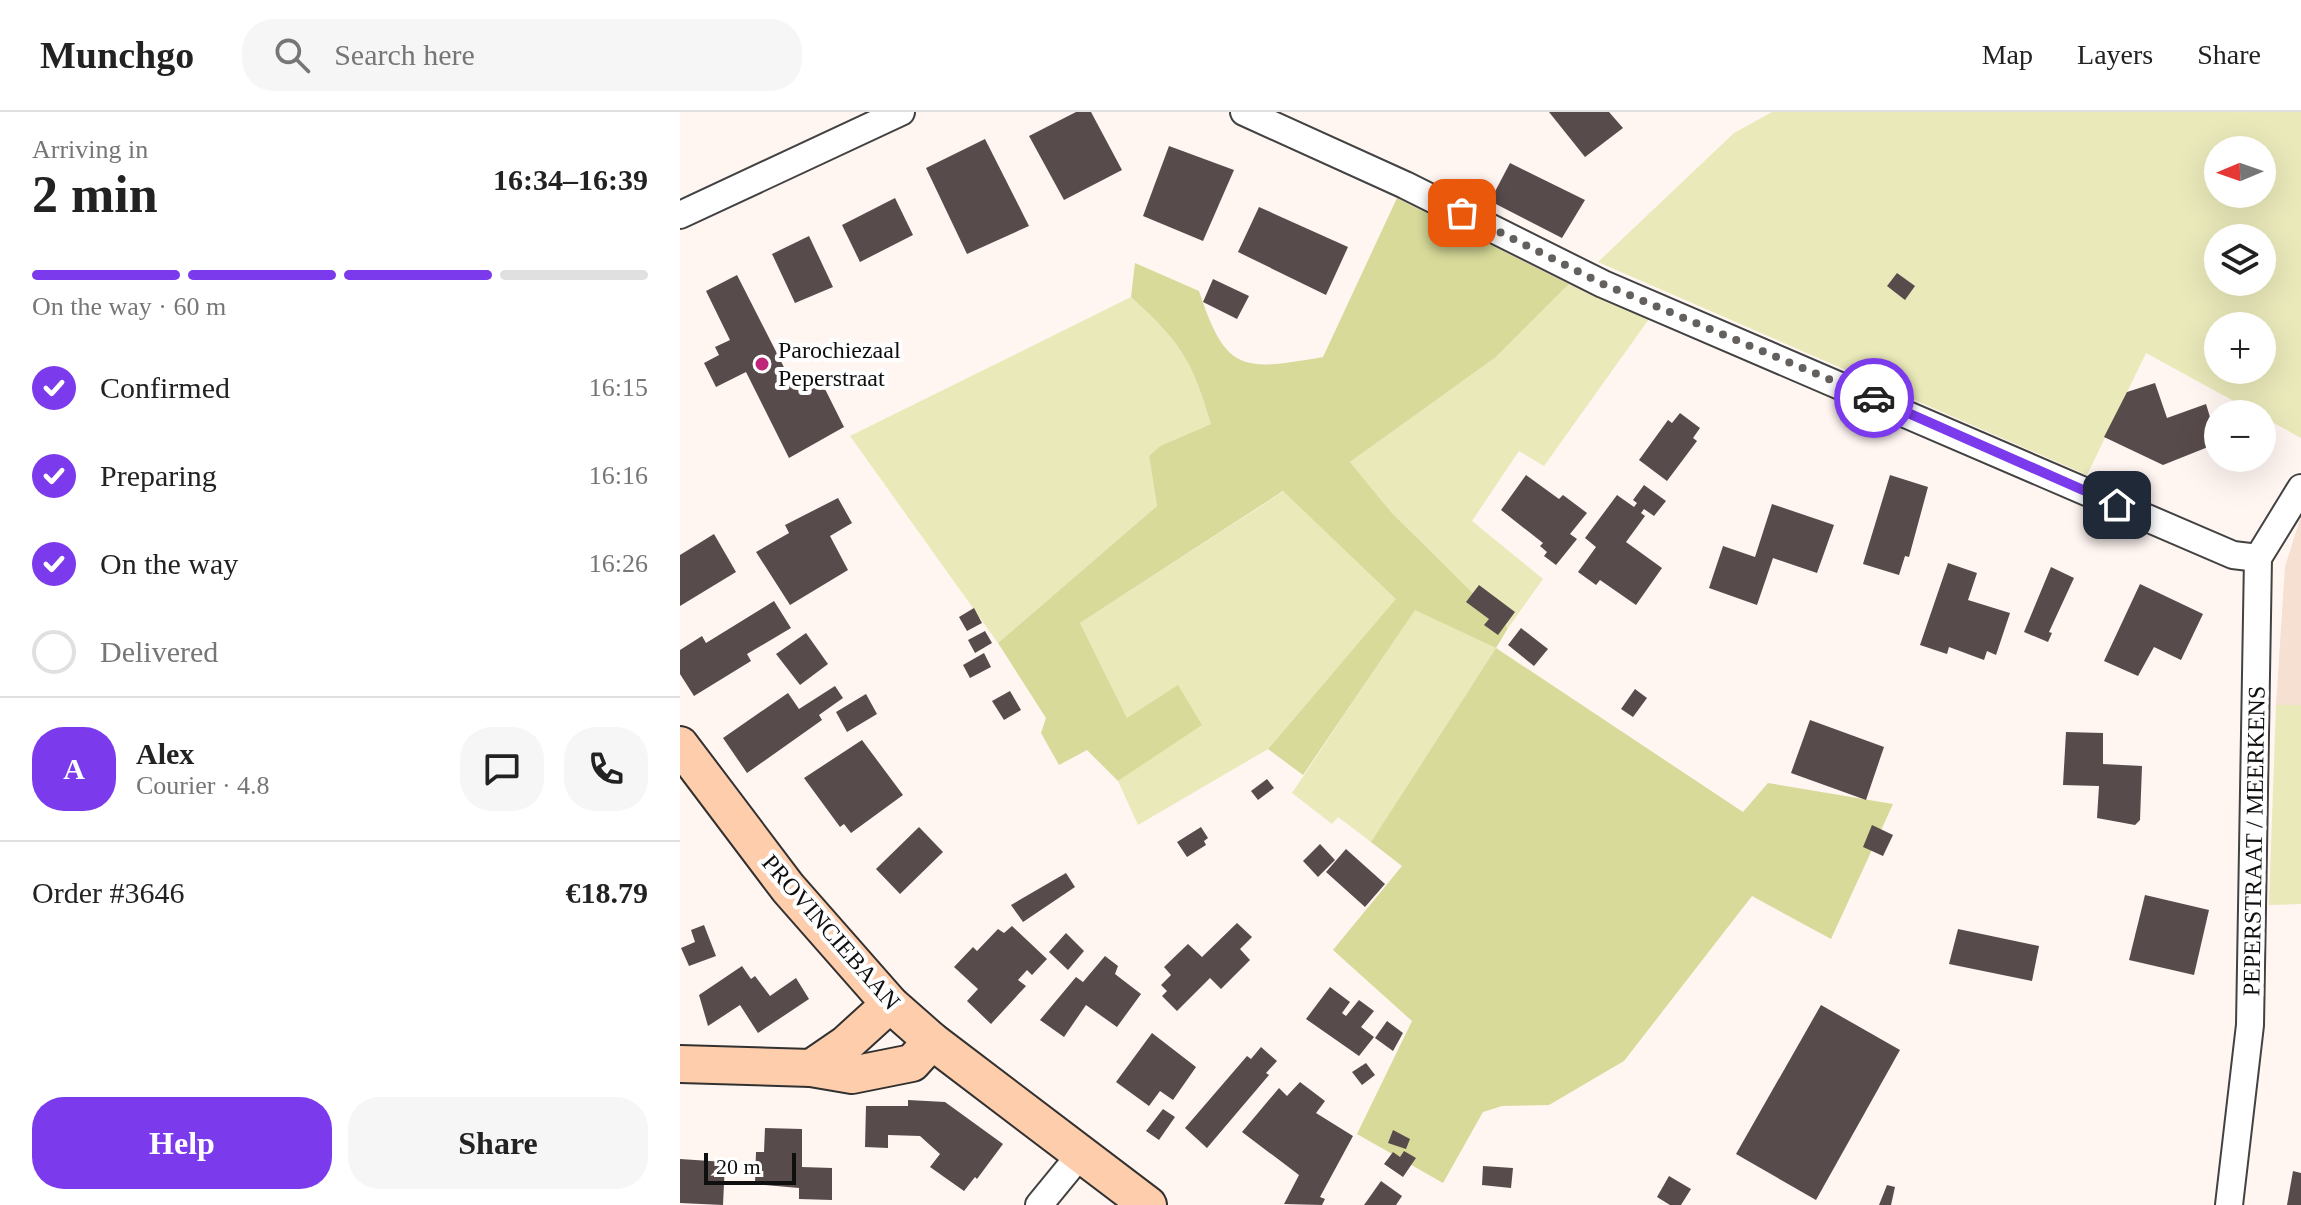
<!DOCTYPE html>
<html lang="en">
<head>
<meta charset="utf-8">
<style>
  :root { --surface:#fff; --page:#f6f6f6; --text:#222; --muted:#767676; --line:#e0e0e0; --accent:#7c3aed }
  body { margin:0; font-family:"Times New Roman",serif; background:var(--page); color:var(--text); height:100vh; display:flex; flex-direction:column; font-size:30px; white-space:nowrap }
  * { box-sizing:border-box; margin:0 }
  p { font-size:26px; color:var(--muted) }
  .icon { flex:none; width:44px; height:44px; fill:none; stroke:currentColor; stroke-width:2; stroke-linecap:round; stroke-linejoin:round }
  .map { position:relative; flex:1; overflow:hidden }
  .sheet { display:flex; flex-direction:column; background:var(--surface); width:680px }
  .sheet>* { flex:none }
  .needle { width:52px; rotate:268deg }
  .controls { position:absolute; left:1524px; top:24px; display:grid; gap:16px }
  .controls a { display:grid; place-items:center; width:72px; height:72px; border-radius:50%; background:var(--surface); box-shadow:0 8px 32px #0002; font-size:40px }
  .scale { position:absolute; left:24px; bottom:20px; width:92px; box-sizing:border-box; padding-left:8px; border:4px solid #0f0f0f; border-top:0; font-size:22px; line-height:28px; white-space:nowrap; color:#0f0f0f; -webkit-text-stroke:6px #fff; paint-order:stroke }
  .pin { position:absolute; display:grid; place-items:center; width:68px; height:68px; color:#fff; margin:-34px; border-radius:16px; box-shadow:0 4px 12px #0006 }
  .courier { position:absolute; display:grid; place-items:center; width:80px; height:80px; margin:-40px; border:6px solid #7c3aed; border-radius:50%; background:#fff; color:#222; box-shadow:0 2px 10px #0007 }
  .overview em { font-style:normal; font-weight:700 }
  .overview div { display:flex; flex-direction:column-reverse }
  .overview { display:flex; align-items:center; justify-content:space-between; height:136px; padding:0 32px }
  h1 { font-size:52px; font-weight:700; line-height:60px }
  .bar { display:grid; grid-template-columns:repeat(4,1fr); gap:12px 8px; align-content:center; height:96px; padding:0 32px }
  .bar i { height:10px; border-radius:6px; background:var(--line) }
  .bar .current { background:var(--accent) }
  .bar p { grid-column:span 4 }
  .line { display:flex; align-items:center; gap:20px; padding:0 32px; border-top:2px solid var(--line) }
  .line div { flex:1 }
  .round { display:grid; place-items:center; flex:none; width:84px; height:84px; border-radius:32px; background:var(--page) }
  ol { padding:0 32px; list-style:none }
  li { display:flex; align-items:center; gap:24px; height:88px }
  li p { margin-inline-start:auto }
  li .icon { padding:8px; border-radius:50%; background:var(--accent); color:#fff; stroke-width:4 }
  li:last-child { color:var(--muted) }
  li i { width:44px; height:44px; border:4px solid var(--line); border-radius:50% }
  .action { display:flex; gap:16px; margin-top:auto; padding:16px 32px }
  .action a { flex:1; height:92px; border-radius:32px; background:var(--accent); color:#fff; font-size:32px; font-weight:700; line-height:92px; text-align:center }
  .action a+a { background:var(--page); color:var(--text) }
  header { display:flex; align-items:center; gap:48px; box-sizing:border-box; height:112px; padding:0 40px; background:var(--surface); border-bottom:2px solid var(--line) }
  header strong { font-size:38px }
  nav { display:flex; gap:44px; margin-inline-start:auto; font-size:28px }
  .search { width:560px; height:72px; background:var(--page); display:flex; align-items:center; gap:20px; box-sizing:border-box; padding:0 28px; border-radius:32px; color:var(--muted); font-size:30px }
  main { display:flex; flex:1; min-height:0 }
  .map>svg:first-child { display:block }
</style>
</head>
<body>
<header>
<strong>Munchgo</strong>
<div class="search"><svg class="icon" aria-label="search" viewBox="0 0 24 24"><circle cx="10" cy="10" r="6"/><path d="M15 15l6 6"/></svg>Search here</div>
<nav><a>Map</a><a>Layers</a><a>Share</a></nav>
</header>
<main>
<section class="sheet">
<div class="overview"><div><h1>2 min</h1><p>Arriving in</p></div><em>16:34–16:39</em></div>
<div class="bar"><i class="current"></i><i class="current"></i><i class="current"></i><i></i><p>On the way · 60 m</p></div>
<ol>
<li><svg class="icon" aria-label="check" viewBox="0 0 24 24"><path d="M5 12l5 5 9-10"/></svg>Confirmed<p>16:15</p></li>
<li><svg class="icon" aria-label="check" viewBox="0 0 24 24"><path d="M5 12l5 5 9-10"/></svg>Preparing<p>16:16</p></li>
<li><svg class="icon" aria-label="check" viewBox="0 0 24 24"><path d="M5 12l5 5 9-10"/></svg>On the way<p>16:26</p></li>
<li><i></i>Delivered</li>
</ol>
<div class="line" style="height:144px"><b class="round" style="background:var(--accent);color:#fff">A</b><div><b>Alex</b><p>Courier · 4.8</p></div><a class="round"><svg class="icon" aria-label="chat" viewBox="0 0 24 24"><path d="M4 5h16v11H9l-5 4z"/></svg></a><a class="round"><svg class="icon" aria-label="phone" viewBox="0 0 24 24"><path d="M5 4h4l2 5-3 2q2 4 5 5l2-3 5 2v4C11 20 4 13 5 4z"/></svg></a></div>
<div class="line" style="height:104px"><div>Order #3646</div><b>€18.79</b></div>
<div class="action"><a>Help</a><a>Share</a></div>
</section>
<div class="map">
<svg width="1621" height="1093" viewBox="0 0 1621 1093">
  <rect width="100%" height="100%" fill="#fff5f1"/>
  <polygon fill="#f5e0d1" points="1621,404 1621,593 1596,593 1605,455"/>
  <g fill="#eae9ba" fill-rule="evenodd">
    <path d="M1092,0H1621V326L1466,241L1407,363L918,150L1054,21ZM1538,38H1582V82H1538ZM1538,126H1582V170H1538ZM1538,214H1582V258H1538Z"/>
    <polygon points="889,172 969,207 864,354 839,339 792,409 863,467 828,516 711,400 670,350 816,245"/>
    <path d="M451,185C500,230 512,247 531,312L480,334L469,344L477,394L318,531L170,324Z"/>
    <polygon points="604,379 717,487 588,637 458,713 438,669 521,612 447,606 400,511"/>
    <polygon points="735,497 816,536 691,730 658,705 652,712 612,681"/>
    <polygon points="1596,593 1621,593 1621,792 1589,793"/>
  </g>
  <path fill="#d7da99" d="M717,86L889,172L816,245L670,350L711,400L828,516L816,536L1063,700L1088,671L1213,692L1151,827L1072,784L944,949L869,993L822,994L803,1000L763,1071L677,1022L732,909L653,838L722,754L691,730L816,536L735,498L623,663L588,637L716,487L603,379L400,511L447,606L498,573L522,613L438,669L407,638L379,653L361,621L366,606L318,531L477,394L469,344L480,334L531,312C512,247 500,230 451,185L455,151L519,179C546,261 562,259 643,245Z"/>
  <g fill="#584b4c">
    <polygon points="396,0 411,0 442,58 384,88 349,24"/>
    <polygon points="869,0 929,0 943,16 905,45"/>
    <polygon points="305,27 349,114 287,142 246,56"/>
    <polygon points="489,34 554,58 523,129 463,104"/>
    <polygon points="830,51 905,88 882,126 810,89"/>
    <polygon points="215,86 233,123 180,150 162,113"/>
    <polygon points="579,95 668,135 646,183 558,140"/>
    <polygon points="129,124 153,175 115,191 92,142"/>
    <polygon points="1217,161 1235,174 1225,188 1207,174"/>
    <polygon points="57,163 114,275 138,263 164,315 109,346 66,260 36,275 24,251 39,243 35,235 50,228 26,179"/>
    <polygon points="533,167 569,184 557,207 523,190"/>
    <polygon points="1475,271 1487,306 1526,292 1538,331 1483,353 1424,325 1447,280"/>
    <polygon points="1000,301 1020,316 1013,326 1017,329 987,369 959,348 988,308 992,311"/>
    <polygon points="846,363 879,387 883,383 907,401 890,422 897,427 876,453 864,444 867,440 860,434 863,431 821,398"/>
    <polygon points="1210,363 1248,375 1229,445 1225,444 1219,463 1183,452"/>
    <polygon points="964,373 986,389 974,404 964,397 961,401 965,404 946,430 982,456 956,493 920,468 916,473 898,460 916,435 905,426 937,383 954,395 957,391 953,388"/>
    <polygon points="158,386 172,411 150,424 168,458 110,493 76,440 109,421 105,413"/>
    <polygon points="1092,392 1154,413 1137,461 1093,446 1077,493 1029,476 1043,434 1075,445"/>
    <polygon points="34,422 56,460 0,494 0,443"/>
    <polygon points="1268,451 1297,461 1288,488 1330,501 1316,543 1307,539 1304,548 1269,535 1267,542 1240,533"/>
    <polygon points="1371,455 1394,466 1369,520 1372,521 1368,530 1344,520"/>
    <polygon points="1460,472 1523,502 1501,548 1474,535 1458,564 1424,549"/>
    <polygon points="799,473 835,500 818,523 804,513 809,507 786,490"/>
    <polygon points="94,489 111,516 67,542 71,549 14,584 0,562 0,538 22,524 26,531"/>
    <polygon points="294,496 302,511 287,519 279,505"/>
    <polygon points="841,516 868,537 854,554 828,533"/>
    <polygon points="305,519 312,531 295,541 288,528"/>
    <polygon points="126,521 148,552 120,573 96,542"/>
    <polygon points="304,541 311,555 290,566 283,553"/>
    <polygon points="155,574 163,586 139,603 142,608 67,661 43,626 108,581 119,597"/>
    <polygon points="955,577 967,586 953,605 941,597"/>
    <polygon points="330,579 341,598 324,608 312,589"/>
    <polygon points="186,582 197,602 167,620 156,600"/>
    <polygon points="1130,608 1204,635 1186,688 1111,661"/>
    <polygon points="1386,620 1423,621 1423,652 1462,654 1460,708 1455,713 1417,706 1419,674 1383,673"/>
    <polygon points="182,628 223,683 171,721 164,712 160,715 124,666"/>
    <polygon points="587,667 594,676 578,688 571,679"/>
    <polygon points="1192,713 1213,723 1203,744 1183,735"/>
    <polygon points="239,715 263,740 220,782 196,757"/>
    <polygon points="521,715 528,726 524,729 526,733 507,745 497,730"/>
    <polygon points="640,732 655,748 638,765 623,749"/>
    <polygon points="666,737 705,772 685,795 646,760"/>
    <polygon points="386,761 395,775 343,810 331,793"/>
    <polygon points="1465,783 1529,798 1514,863 1449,848"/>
    <polygon points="557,811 572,825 560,837 570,848 541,877 530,866 497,899 482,884 487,879 481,873 491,863 484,855 508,832 522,845"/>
    <polygon points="24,813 36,844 9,854 1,836 15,830 11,818"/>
    <polygon points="332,814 367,847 352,863 347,858 338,868 346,874 311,912 287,889 298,877 274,855 293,835 297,839 318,817 324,821"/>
    <polygon points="1278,817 1359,834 1352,869 1269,852"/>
    <polygon points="386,821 404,839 388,858 369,840"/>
    <polygon points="425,844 438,854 435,862 461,882 437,915 406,893 384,925 360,908 396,865 403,870"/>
    <polygon points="62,854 71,867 75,864 90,884 116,866 129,887 78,921 60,893 28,914 19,883"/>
    <polygon points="650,875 670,890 662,901 666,904 679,888 694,899 681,915 694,925 679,944 626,907"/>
    <polygon points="1141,893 1220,938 1136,1088 1056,1042"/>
    <polygon points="707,909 723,921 713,939 695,926"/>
    <polygon points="472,921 516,955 493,988 480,979 469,994 436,970"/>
    <polygon points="581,935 597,949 586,961 589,963 527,1036 505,1016 567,944 571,947"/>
    <polygon points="686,951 695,963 682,973 672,960"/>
    <polygon points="620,970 645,989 636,1001 673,1024 640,1085 645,1087 642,1093 604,1092 619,1063 562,1020 599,976 607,984"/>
    <polygon points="228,988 265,990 323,1032 297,1067 295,1065 284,1079 250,1055 260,1042 240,1024 208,1023 208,1036 185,1035 186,994 228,994"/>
    <polygon points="483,997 495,1005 479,1028 466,1019"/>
    <polygon points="85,1016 122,1017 122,1055 152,1056 152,1088 119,1087 119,1076 75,1072 76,1040 84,1040"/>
    <polygon points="713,1018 730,1027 726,1037 708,1031"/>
    <polygon points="724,1039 736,1046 723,1065 704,1052 713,1040 720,1045"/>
    <polygon points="0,1047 45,1050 43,1093 0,1091"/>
    <polygon points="803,1054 833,1056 831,1076 802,1073"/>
    <polygon points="1613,1059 1621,1061 1621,1093 1607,1093"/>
    <polygon points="989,1064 1011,1077 1001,1093 990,1093 977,1085"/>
    <polygon points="701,1069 722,1084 716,1093 684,1093"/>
    <polygon points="1207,1073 1215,1075 1211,1093 1199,1093"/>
  </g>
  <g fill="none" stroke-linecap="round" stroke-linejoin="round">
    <g stroke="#424242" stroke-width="30">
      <g id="street">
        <polyline points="564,0 725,73 923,172 1553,443 1578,446"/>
        <polyline points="0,103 221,0"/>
        <polyline points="359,1093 400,1043"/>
        <polyline points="1549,1093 1570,913 1578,446 1621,376"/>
      </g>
    </g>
    <g stroke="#313131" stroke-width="40">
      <g id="secondary">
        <polyline points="0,633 108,776 210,892 252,929 468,1093"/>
        <polyline points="0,952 131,956 172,963 232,951 252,929"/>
        <polyline points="131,956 166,932 210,892"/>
      </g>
    </g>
    <use href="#street" stroke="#fff" stroke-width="26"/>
    <use href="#secondary" stroke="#fecdac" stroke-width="36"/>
  </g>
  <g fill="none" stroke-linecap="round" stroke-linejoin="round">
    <polyline stroke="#63605e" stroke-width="8" stroke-dasharray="0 14.4" points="782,101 923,172 1194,286"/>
    <polyline stroke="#7c3aed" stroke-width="10" points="1194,286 1437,393"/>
  </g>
  <circle fill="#bf2679" stroke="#fff" stroke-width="3" cx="82" cy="252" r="8"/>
  <g text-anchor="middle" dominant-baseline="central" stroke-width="8" stroke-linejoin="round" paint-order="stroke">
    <g font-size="24" fill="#0f0f0f" stroke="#fff" text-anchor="start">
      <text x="98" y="238">Parochiezaal<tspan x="98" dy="28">Peperstraat</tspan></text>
    </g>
    <g font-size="24" fill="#0f0f0f" stroke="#fff">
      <text transform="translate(1574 729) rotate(-89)">PEPERSTRAAT / MEERKENS</text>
      <text transform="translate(151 820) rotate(49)">PROVINCIEBAAN</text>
    </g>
  </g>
</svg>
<div class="controls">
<a><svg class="needle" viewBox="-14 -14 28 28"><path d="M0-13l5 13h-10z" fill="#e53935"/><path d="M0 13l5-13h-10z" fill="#767676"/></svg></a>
<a><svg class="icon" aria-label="layers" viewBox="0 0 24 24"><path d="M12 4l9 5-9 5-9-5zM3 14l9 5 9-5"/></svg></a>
<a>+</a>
<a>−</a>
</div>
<div class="scale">20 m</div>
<div class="pin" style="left:782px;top:101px;background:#ea580c"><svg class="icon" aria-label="bag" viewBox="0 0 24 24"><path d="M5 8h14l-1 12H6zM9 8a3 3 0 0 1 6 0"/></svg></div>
<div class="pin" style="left:1437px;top:393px;background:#1f2937"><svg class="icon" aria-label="home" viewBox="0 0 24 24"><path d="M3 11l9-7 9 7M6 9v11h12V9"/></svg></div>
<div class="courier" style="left:1194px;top:286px"><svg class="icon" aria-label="car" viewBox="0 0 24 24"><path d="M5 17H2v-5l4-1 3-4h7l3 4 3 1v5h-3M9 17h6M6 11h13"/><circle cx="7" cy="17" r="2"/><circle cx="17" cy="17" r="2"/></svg></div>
</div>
</main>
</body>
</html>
